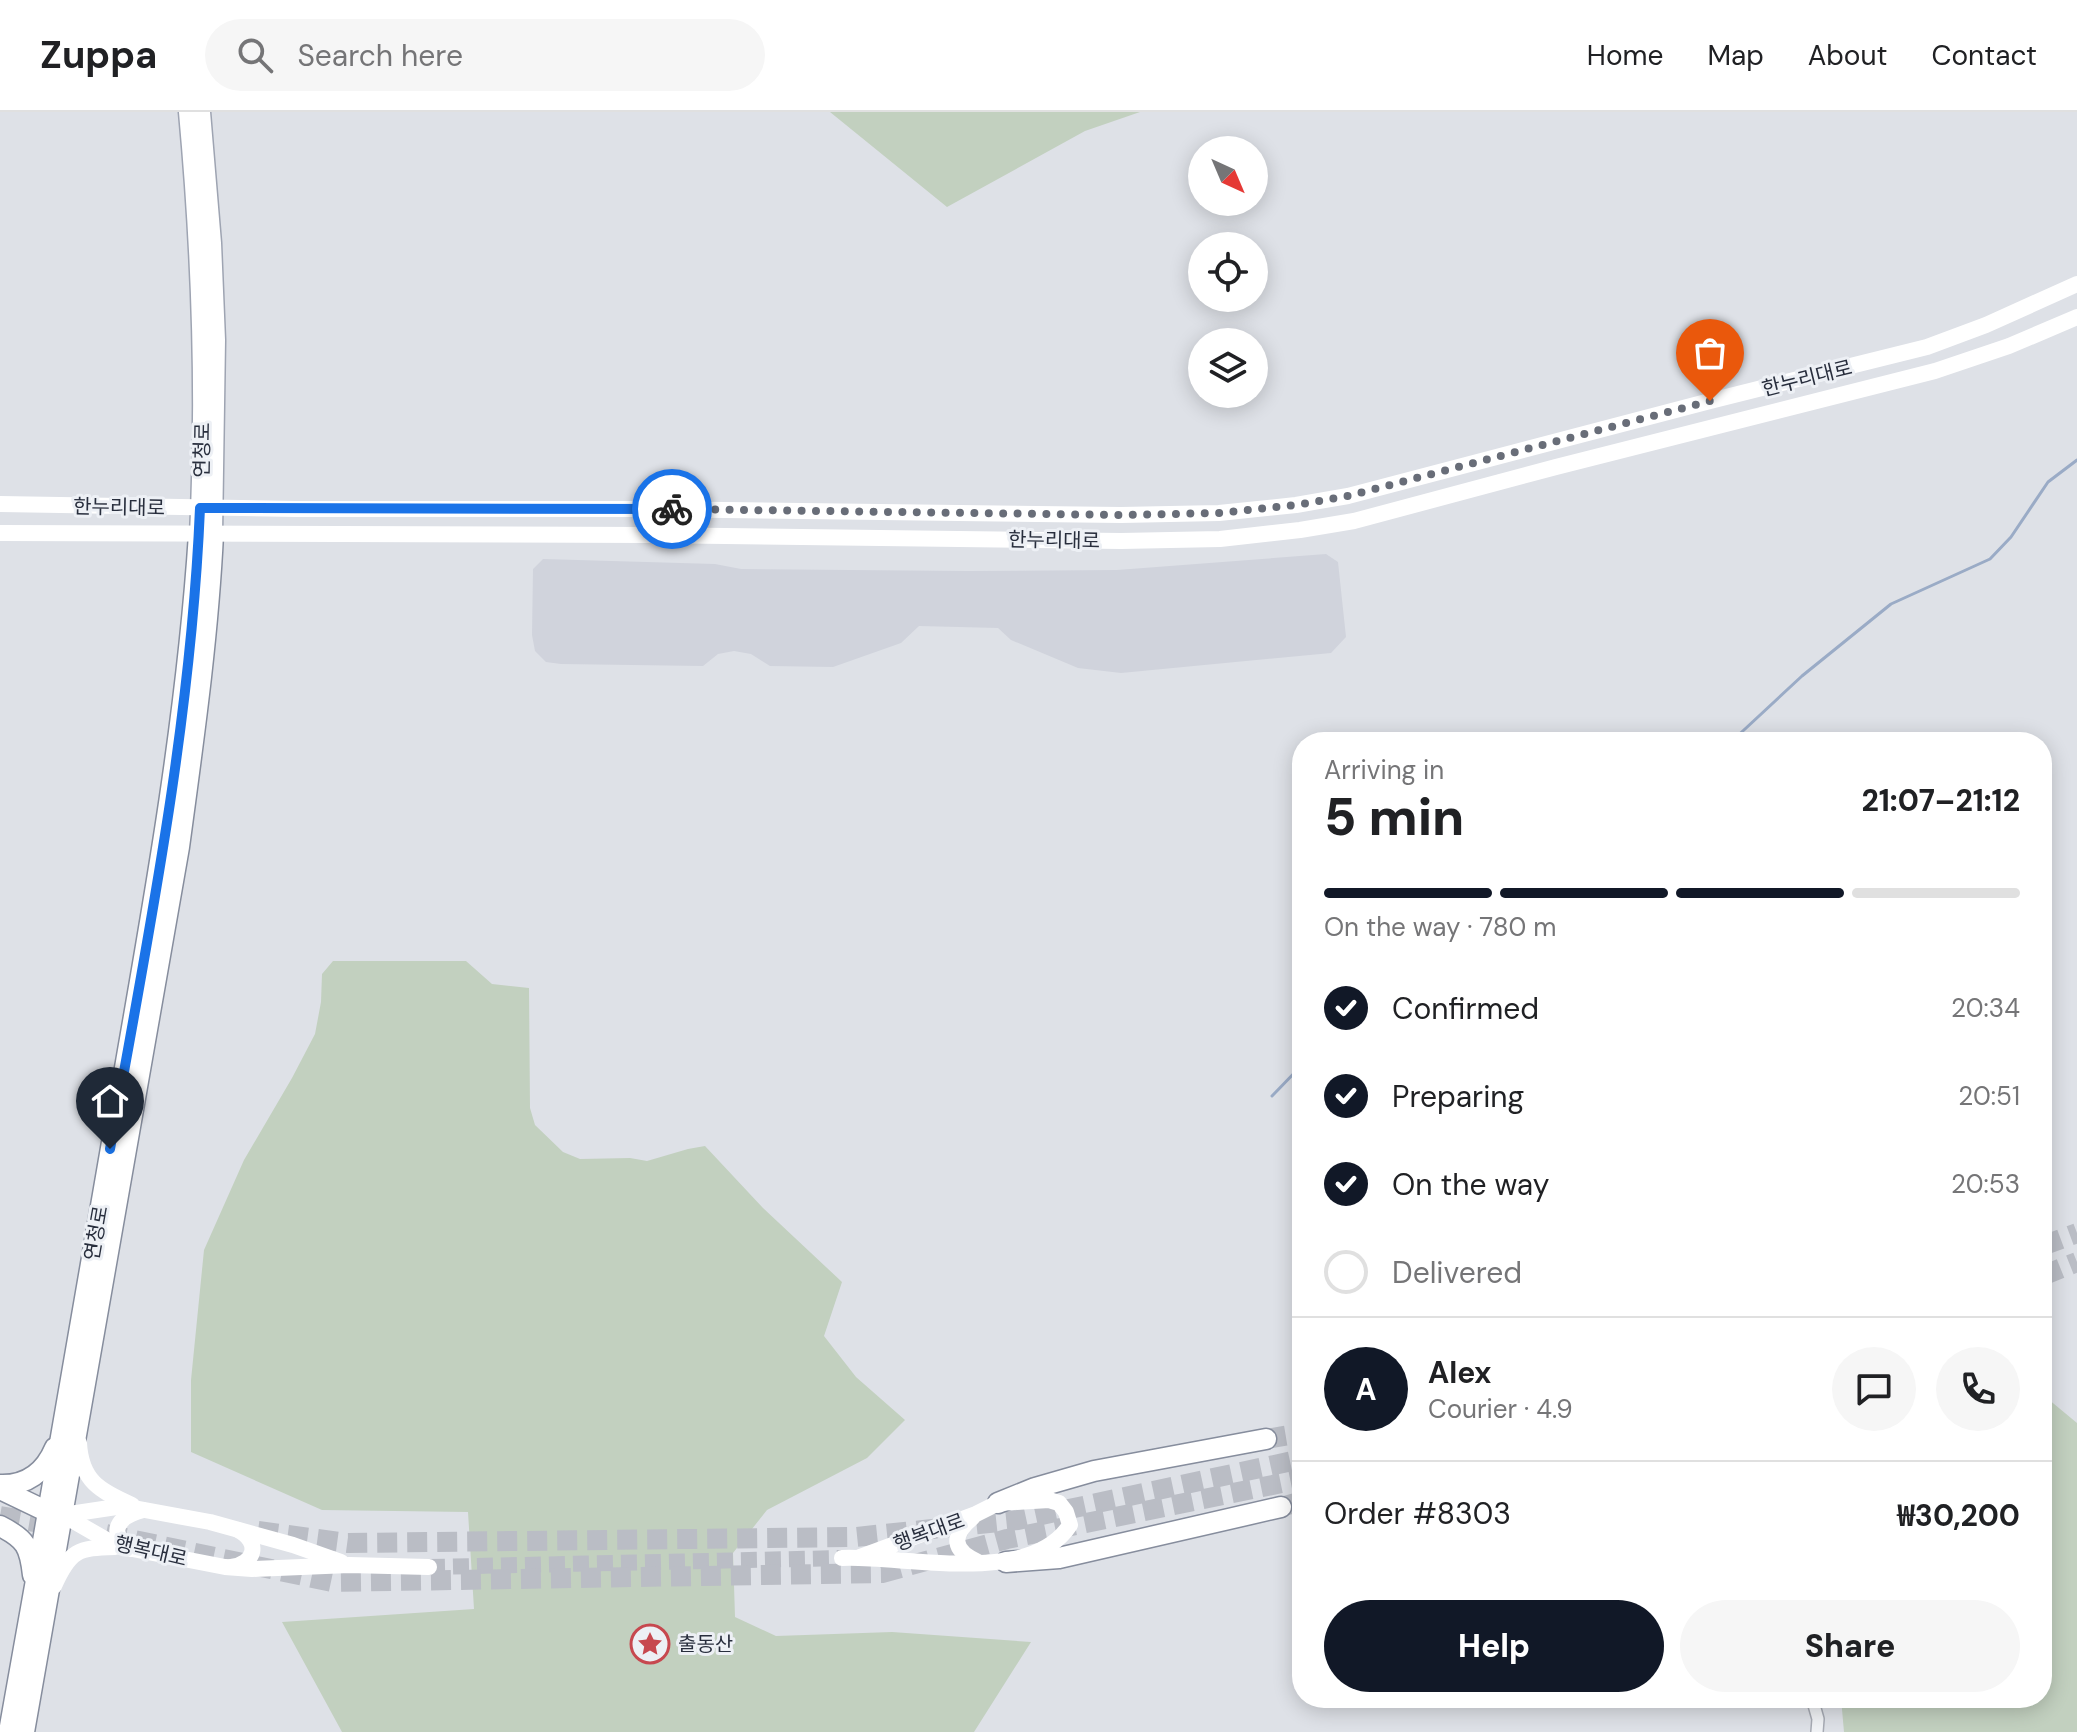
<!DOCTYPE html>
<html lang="en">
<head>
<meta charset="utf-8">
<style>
  :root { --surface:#fff; --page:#f6f6f6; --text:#202124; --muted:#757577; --line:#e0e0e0; --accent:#111827 }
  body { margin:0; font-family:"DM Sans","Noto Sans KR",sans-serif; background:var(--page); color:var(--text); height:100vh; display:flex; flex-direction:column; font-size:30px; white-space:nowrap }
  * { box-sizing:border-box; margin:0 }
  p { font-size:26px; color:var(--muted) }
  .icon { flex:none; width:44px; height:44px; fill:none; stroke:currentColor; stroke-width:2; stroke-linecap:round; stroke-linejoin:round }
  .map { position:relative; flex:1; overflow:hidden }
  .panel { position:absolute; left:1292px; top:620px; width:760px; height:976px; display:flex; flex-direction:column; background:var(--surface); border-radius:32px; box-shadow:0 4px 20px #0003 }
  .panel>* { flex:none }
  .needle { width:52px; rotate:136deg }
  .buttons { position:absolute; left:1188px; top:24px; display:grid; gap:16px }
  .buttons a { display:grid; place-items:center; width:80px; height:80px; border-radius:50%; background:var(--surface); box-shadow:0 4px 20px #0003; font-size:40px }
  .pin { position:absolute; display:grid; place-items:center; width:68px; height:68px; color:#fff; margin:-82px -34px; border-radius:50% 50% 50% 0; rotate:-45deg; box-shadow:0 0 8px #0007 }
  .pin .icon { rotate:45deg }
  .courier { position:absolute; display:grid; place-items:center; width:80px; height:80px; margin:-40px; border:6px solid #1a73e8; border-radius:50%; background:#fff; color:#222; box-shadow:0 2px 10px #0007 }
  .headline em { font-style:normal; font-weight:800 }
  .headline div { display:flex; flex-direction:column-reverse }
  .headline { display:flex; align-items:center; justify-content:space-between; height:136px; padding:0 32px }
  h1 { font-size:52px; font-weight:800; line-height:60px }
  .bar { display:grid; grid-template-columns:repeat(4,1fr); gap:12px 8px; align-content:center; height:96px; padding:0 32px }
  .bar i { height:10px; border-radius:6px; background:var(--line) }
  .bar .active { background:var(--accent) }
  .bar p { grid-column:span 4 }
  .line { display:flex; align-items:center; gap:20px; padding:0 32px; border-top:2px solid var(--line) }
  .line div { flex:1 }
  .round { display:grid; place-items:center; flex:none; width:84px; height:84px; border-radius:42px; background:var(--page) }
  ol { padding:0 32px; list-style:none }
  li { display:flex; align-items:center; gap:24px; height:88px }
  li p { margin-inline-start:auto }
  li .icon { padding:8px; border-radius:50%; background:var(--accent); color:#fff; stroke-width:4 }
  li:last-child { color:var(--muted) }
  li i { width:44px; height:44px; border:4px solid var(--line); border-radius:50% }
  .action { display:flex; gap:16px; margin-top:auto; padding:16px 32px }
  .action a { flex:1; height:92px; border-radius:48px; background:var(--accent); color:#fff; font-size:32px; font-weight:800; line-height:92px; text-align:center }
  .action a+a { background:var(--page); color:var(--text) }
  header { display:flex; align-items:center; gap:48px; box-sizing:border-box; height:112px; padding:0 40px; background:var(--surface); border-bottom:2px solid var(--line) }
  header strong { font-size:38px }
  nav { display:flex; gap:44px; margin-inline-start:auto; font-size:28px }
  .search { width:560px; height:72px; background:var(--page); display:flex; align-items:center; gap:20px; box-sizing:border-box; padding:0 28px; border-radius:44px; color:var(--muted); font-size:30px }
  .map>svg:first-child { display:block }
</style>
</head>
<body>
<header>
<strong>Zuppa</strong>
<div class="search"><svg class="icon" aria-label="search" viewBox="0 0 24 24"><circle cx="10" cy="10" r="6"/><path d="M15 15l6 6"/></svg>Search here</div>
<nav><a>Home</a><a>Map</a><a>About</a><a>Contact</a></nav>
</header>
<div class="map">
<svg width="2077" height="1620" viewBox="0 0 2077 1620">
  <rect width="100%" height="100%" fill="#dee1e7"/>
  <polygon fill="#d0d3dc" points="1326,442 1338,450 1346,525 1331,541 1121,561 1078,556 1011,528 998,516 919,514 901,531 833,555 770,554 751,542 734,539 718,542 703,554 561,552 546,550 535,539 532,523 533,457 543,447 715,452 741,457 967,459 1117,458"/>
  <g fill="#c2d0bf">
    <polygon points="830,0 1140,0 1085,19 947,95"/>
    <polygon points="333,849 466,849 492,872 529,876 530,996 535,1013 563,1040 580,1047 630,1046 647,1049 688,1037 705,1034 763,1096 842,1170 824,1224 856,1265 905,1308 867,1346 767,1398 733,1441 735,1505 776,1524 892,1520 1031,1530 974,1620 342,1620 282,1510 474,1497 468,1400 322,1398 191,1340 191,1268 204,1138 244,1048 292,966 315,922 321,890 322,862"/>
    <polygon points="2042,1282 2077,1311 2077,1620 1844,1620 1841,1586 2042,1586"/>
  </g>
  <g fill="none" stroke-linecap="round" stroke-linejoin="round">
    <g stroke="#9aabc6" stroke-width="3">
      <polyline points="1731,630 1802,564 1891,492 1990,447 2011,425 2048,370 2077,348"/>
      <polyline points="1272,984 1302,953"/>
    </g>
    <polyline stroke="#babdc5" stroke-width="16" stroke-dasharray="16 8" stroke-linecap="butt" points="429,1455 842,1446"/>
    <g stroke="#babdc5" stroke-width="20" stroke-dasharray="20 10" stroke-linecap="butt">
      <polyline points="2042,1134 2077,1121"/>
      <polyline points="2042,1164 2077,1150"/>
      <polyline points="1266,1327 1302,1321"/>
      <polyline points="1281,1395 1302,1389"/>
      <polyline points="0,1404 63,1415"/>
      <polyline points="258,1419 348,1431 856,1425 1018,1408 1302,1347"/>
      <polyline points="106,1422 332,1470 882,1461 1007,1427 1302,1367"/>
    </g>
    <g stroke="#a7abb4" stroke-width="14">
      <polyline id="street" points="1812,1586 1818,1607 1817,1620"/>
    </g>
    <g stroke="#9ea4b2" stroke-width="21">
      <g id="primary">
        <path d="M188,0C201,141 206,281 199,422"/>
        <polyline points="201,0 212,131 216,228 213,422"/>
      </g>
    </g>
    <g stroke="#868d9d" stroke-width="23">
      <g id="highway">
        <path d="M0,1373C26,1374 45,1360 55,1336"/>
        <polyline points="0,1377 48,1400 59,1402"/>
        <polyline points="998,1391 1035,1376 1094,1359 1266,1327"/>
        <path d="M0,1414C26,1427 30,1435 33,1463"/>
        <polyline points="1006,1450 1059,1446 1281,1395"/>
        <path d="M9,1620C46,1418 79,1216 115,1013C149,817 186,621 199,422"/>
        <path d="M24,1620L179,735C193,631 208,527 213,422"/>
      </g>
    </g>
    <use href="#street" stroke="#f0f2f5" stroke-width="11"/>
    <g stroke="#fff" stroke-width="16">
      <polyline points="0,392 296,397 648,397 1121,403 1219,401 1296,393 1348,384 1710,289 1927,235 1986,213 2077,172"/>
      <polyline points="0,421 648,423 1121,429 1220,427 1300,418 1354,409 1556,355 1935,259 2009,234 2077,205"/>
      <path d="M79,1331C81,1369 100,1379 132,1393"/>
      <polyline points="63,1403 117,1434 225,1455 252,1457 349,1453 429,1455"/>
      <polyline points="63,1403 123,1394 210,1410 293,1433 341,1450"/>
      <path d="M972,1406C951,1424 952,1438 978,1450"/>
      <path d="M132,1437C105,1421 119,1404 143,1398"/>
      <path d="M842,1446C905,1443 1030,1475 1070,1413L1066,1400L1059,1391L1049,1388L998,1391L976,1402L860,1445"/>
      <path d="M231,1455C255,1452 261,1430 238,1418"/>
      <path d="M54,1474C70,1438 78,1436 115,1435"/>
    </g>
    <use href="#primary" stroke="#fff" stroke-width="18"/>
    <use href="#highway" stroke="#fff" stroke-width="20"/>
  </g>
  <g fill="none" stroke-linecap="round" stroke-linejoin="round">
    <polyline stroke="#686d78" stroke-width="8" stroke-dasharray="0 14.4" points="672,397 1121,403 1219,401 1296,393 1348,384 1710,289"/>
    <path stroke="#1a73e8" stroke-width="10" d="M110,1037C148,825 191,612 200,396L672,397"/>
  </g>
  <defs>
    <g id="sight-ring" transform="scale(2)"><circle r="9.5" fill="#edf0f5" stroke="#c7484f" stroke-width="1.5"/><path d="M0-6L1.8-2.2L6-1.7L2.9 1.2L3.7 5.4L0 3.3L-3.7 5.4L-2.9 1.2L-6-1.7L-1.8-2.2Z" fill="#c7484f"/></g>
  </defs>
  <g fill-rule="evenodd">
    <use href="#sight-ring" x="650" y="1532"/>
  </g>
  <g text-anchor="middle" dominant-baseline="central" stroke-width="6" stroke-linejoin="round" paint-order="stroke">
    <g font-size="20" fill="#282e3d" stroke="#edf0f5">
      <text transform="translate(1807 266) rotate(-14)">한누리대로</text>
      <text transform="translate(202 338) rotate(-89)">연청로</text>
      <text transform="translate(119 395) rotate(1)">한누리대로</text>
      <text transform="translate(1054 428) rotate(1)">한누리대로</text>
      <text transform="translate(96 1121) rotate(-80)">연청로</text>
      <text transform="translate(929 1420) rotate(-20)">행복대로</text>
      <text transform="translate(151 1439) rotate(13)">행복대로</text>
    </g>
    <g font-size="20" fill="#282e3d" stroke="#edf0f5" text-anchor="start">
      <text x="678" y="1532">출동산</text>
    </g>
  </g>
</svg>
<div class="buttons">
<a><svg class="needle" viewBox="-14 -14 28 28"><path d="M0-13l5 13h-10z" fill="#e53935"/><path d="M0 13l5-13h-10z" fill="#757577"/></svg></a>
<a><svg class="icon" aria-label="locate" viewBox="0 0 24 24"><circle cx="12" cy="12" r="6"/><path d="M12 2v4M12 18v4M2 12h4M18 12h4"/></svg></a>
<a><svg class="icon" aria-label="layers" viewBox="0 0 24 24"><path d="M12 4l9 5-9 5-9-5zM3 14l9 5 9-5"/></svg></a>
</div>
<div class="pin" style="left:1710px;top:289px;background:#ea580c"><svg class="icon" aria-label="bag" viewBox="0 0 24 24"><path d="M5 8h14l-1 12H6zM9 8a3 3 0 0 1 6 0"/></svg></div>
<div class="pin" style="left:110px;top:1037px;background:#1f2937"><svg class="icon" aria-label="home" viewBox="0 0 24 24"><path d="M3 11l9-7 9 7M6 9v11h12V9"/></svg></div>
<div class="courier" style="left:672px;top:397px"><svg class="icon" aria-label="bike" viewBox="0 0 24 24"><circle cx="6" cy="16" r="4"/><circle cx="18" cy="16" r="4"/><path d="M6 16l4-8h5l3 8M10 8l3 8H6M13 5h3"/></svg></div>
<section class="panel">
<div class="headline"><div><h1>5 min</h1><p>Arriving in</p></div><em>21:07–21:12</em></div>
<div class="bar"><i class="active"></i><i class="active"></i><i class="active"></i><i></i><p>On the way · 780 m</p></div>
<ol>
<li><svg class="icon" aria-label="check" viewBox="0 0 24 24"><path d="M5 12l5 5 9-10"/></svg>Confirmed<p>20:34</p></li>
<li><svg class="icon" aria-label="check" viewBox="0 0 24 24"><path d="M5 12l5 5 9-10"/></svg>Preparing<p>20:51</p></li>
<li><svg class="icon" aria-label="check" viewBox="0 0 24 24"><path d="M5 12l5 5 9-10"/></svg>On the way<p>20:53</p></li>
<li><i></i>Delivered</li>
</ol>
<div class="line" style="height:144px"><b class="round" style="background:var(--accent);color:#fff">A</b><div><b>Alex</b><p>Courier · 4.9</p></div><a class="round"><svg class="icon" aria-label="chat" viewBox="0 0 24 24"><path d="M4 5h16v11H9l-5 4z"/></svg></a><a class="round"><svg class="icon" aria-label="phone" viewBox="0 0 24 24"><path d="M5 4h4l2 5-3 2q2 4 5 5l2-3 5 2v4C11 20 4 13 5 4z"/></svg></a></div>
<div class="line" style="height:104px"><div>Order #8303</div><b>₩30,200</b></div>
<div class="action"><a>Help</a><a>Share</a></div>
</section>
</div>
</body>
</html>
